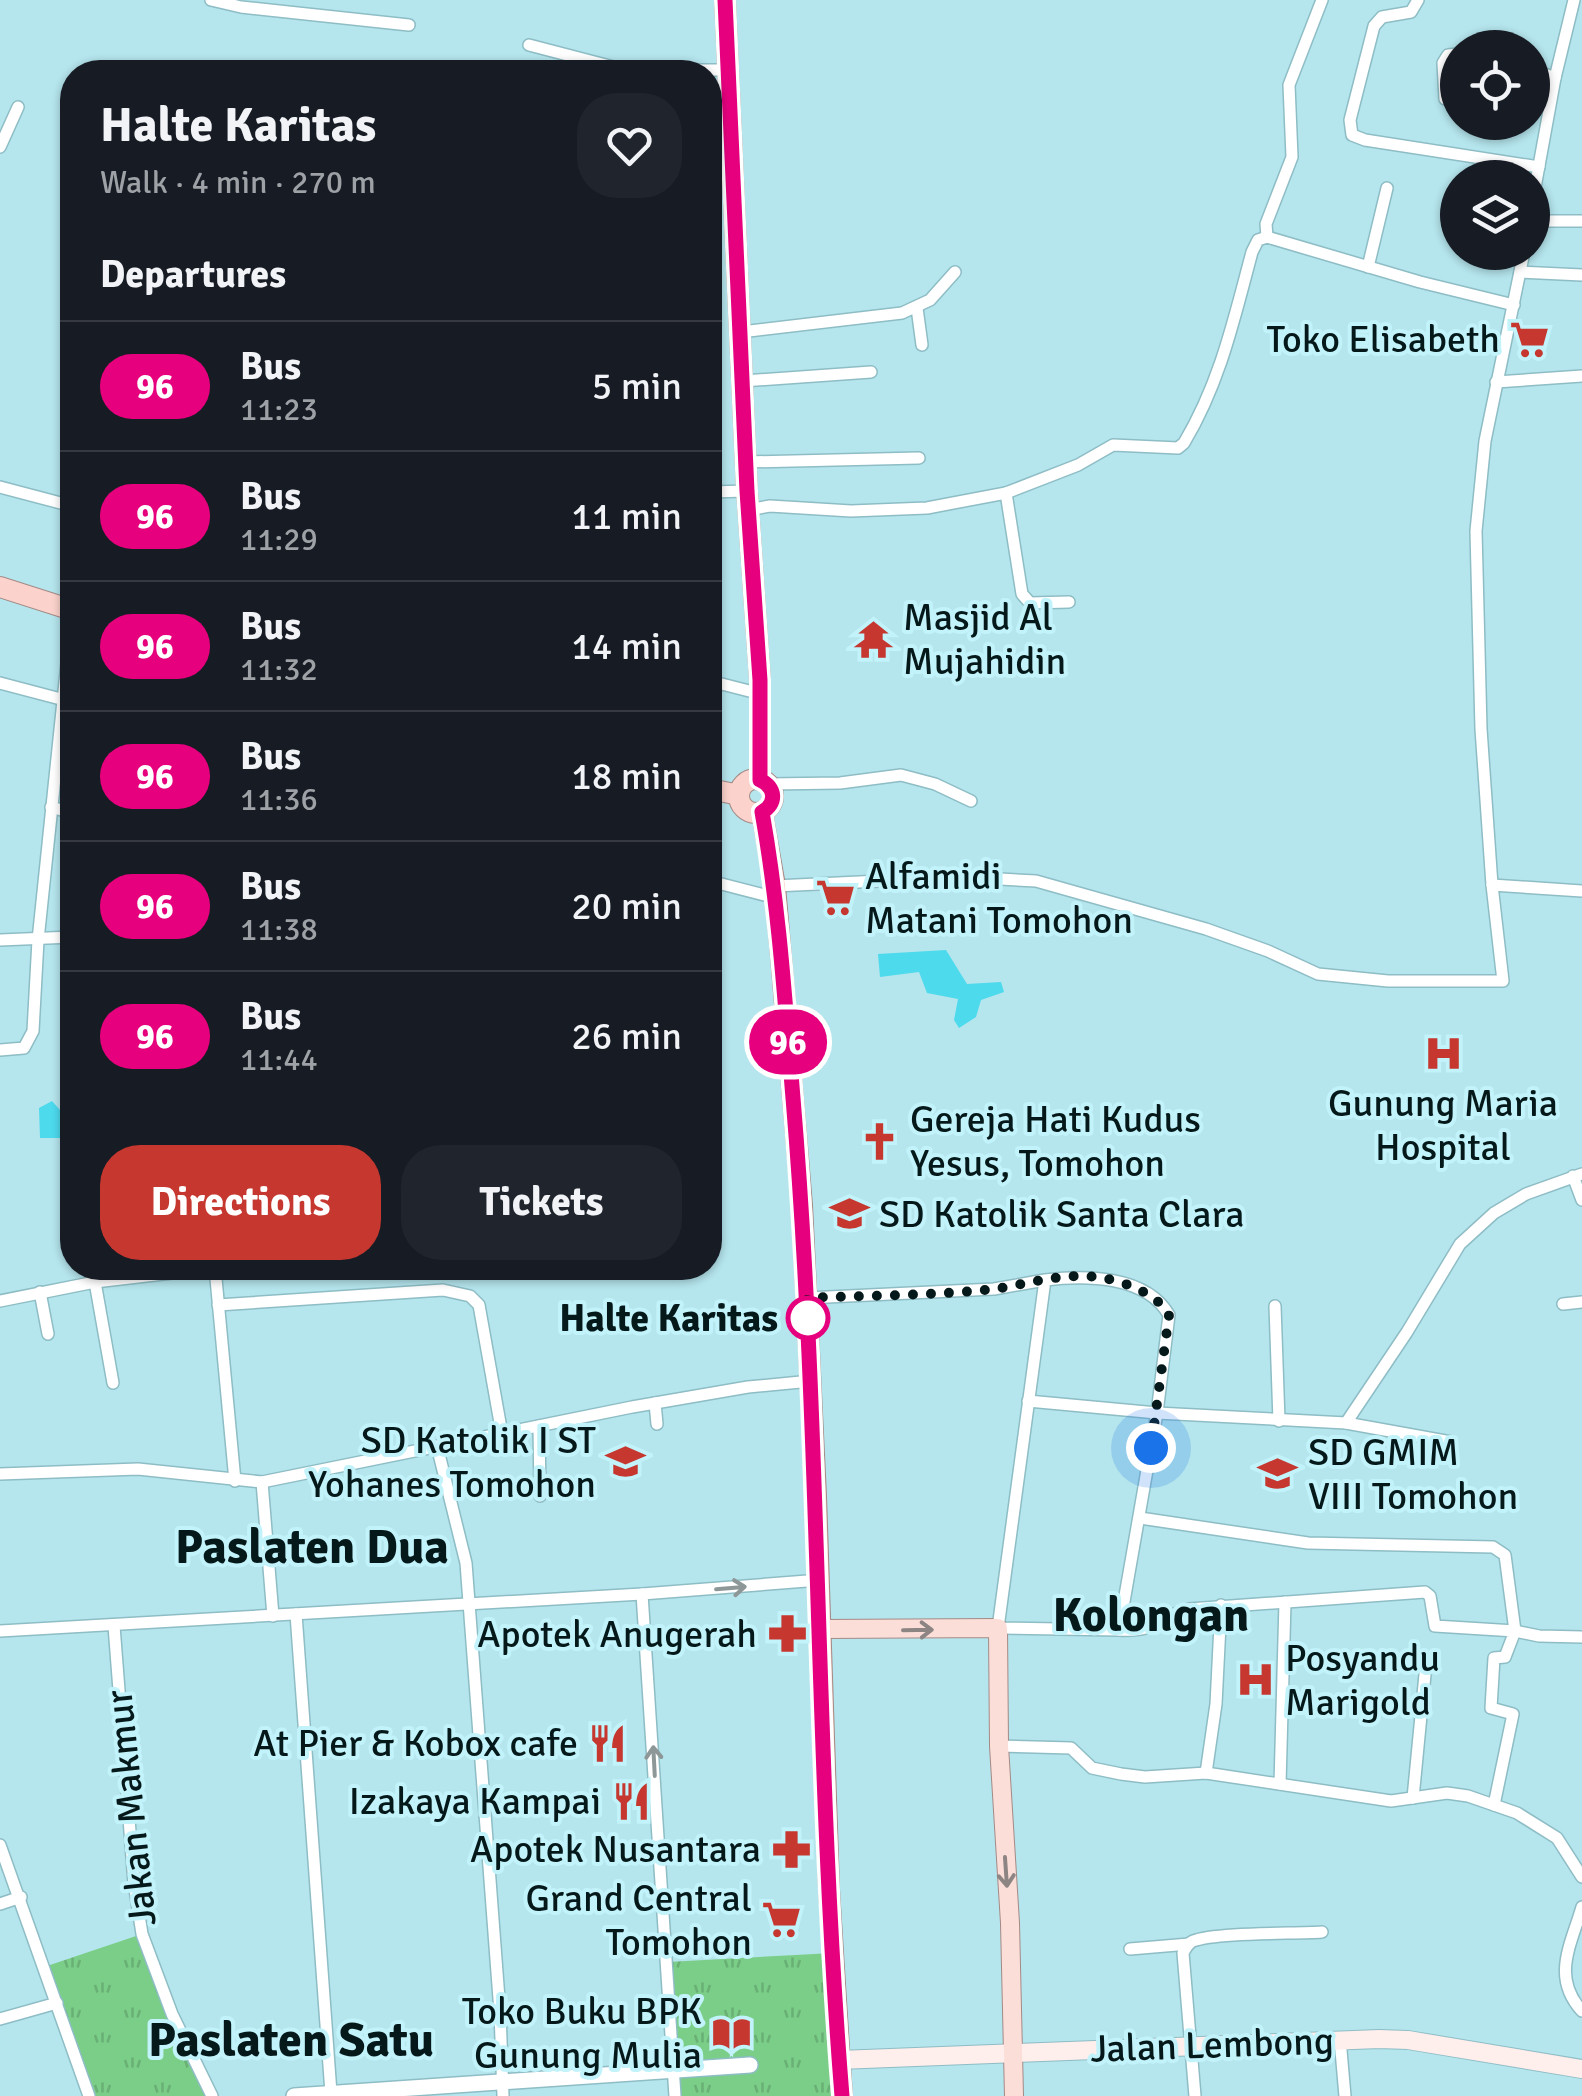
<!DOCTYPE html>
<meta charset="utf-8">
<style>
:root{--surface:#171b24;--page:#20242c;--text:#f1f3f6;--muted:#9ea1a6;--line:#363941;--accent:#c5372f}
body{margin:0;font-family:Signika,sans-serif;background:var(--page);color:var(--text);height:100vh;display:flex;flex-direction:column;font-size:38px;white-space:nowrap}
*{box-sizing:border-box;margin:0}
p{font-size:32px;color:var(--muted)}
.icon{flex:none;width:55px;height:55px;fill:none;stroke:currentColor;stroke-width:2;stroke-linecap:round;stroke-linejoin:round}
.map{position:relative;flex:1;overflow:hidden}
.drawer{position:absolute;left:60px;top:60px;width:662px;height:1220px;display:flex;flex-direction:column;background:var(--surface);border-radius:40px;box-shadow:0 2px 8px #0004}
.drawer>*{flex:none}
.badge{padding:0 20px;border-radius:32px;font-size:35px;line-height:65px}
.controls{position:absolute;left:1440px;top:30px;display:grid;gap:20px}
.controls a{display:grid;place-items:center;width:110px;height:110px;border-radius:50%;background:var(--surface);box-shadow:0 2px 8px #0004;font-size:50px}
.you{position:absolute;width:50px;height:50px;margin:-25px;border:8px solid #fff;border-radius:50%;background:#1a73e8;box-shadow:0 0 0 15px #1a73e833}
.map>.badge{position:absolute;translate:-50% -50%;box-shadow:0 0 0 5px #fff}
h2{padding:0 40px;font-size:38px;line-height:90px}
.round{display:grid;place-items:center;flex:none;width:105px;height:105px;border-radius:40px;background:var(--page)}
.overview{display:flex;align-items:center;justify-content:space-between;height:170px;padding:0 40px}
h1{font-size:48px;font-weight:800;line-height:75px}
.primary-button{display:flex;gap:20px;margin-top:auto;padding:20px 40px}
.primary-button a{flex:1;height:115px;border-radius:40px;background:var(--accent);color:#fff;font-size:40px;font-weight:800;line-height:115px;text-align:center}
.primary-button a+a{background:var(--page);color:var(--text)}
ul{padding:0;list-style:none}
li{display:flex;align-items:center;gap:30px;height:130px;padding:0 40px;border-top:2px solid var(--line)}
li div{flex:1}
li b{display:block;font-size:38px}
li em{font-style:normal}
li .badge{min-width:110px;font-weight:700;text-align:center}
.map>svg:first-child{display:block}
.park{fill:url(#park-tufts)}
.water{fill:#4ddaed}
.lines{fill:none;stroke-linecap:round;stroke-linejoin:round}
.minor-casing{stroke:#8ebdc5;stroke-width:14}
.tertiary-casing{stroke:#8ebdc5;stroke-width:18}
.secondary-casing{stroke:#8ebdc5;stroke-width:20}
.primary-casing{stroke:#a48a86;stroke-width:20}
.trunk-casing{stroke:#a48a86;stroke-width:22}
.minor{stroke:#fff;stroke-width:11}
.tertiary{stroke:#fff;stroke-width:15}
.secondary{stroke:#feeeec;stroke-width:18}
.primary{stroke:#fcded9;stroke-width:18}
.trunk{stroke:#fbd3cc;stroke-width:20}
.oneway{stroke:#8e9798}
.oneway2{stroke:#8d8583}
.line-casing{stroke:#fff;stroke-width:22}
.line{stroke:#e6007e;stroke-width:15}
.walk{stroke:#05181a;stroke-width:10;stroke-dasharray:0 18}
.stop-dot{fill:#fff;stroke:#e6007e;stroke-width:5}
.labels{text-anchor:middle;dominant-baseline:central;stroke-width:8;stroke-linejoin:round;paint-order:stroke}
.poi-label{font-size:38px;fill:#05181a;stroke:#c2f3fa;text-anchor:end}
.stop-label{font-size:38px;font-weight:bold;fill:#05181a;stroke:#c2f3fa;text-anchor:end}
.street-label{font-size:38px;fill:#05181a;stroke:#c2f3fa}
.district-label{font-size:48px;font-weight:bold;fill:#05181a;stroke:#c2f3fa}
</style>
<div class="map">
<svg width="1582" height="2096" viewBox="0 0 1582 2096">
<defs>
<pattern id="park-tufts" width="24" height="20" patternUnits="userSpaceOnUse" patternTransform="scale(2.5)"><rect width="24" height="20" fill="#7bce88"/><path d="M3 7l-1-3M5 7V3M7 7l1-3M15 17l-1-3M17 17v-4M19 17l1-3" fill="none" stroke="#69b075"/></pattern>
</defs>
<rect width="100%" height="100%" fill="#b5e5ed"/>
<!-- park -->
<g class="park">
<path d="M142,1934L212,2096H89L44,1967Z"/>
<path d="M833,1953L843,2096H675L668,1962Z"/>
</g>
<!-- water -->
<g class="water">
<path d="M946,950L967,984L1001,982L1004,992L981,1000L976,1017L959,1028L954,1020L958,999L927,993L919,972L880,977L878,954Z"/>
<path d="M52,1101L68,1119L72,1115V1138H40L39,1108Z"/>
</g>
<g class="lines">
<defs>
<g id="minor">
<path d="M211,0L241,7L409,25"/>
<path d="M1418,0L1411,12L1382,17L1374,26L1350,120L1352,135L1365,140L1539,167"/>
<path d="M529,45L625,70H728"/>
<path d="M1532,69L1555,78"/>
<path d="M1445,99L1443,63L1448,55L1458,54"/>
<path d="M0,147L18,107"/>
<path d="M1532,204L1555,78L1574,0"/>
<path d="M1532,221H1582"/>
<path d="M1267,237L1266,224L1292,157L1289,85L1322,0"/>
<path d="M1368,267L1387,188"/>
<path d="M1520,272L1582,275"/>
<path d="M917,308L922,345"/>
<path d="M741,332L902,313L930,300L955,272"/>
<path d="M743,381L871,372"/>
<path d="M1496,382L1582,376"/>
<path d="M747,462L919,458"/>
<path d="M0,487L72,506"/>
<path d="M710,492L747,491"/>
<path d="M1006,493L1022,594L1030,603L1069,602"/>
<path d="M748,510L770,506L851,511L927,508L1006,493L1078,465L1113,445L1178,448L1184,443C1220,383 1234,319 1252,252L1258,240L1267,237L1420,282L1514,305"/>
<path d="M710,681L761,694"/>
<path d="M0,683L72,702"/>
<path d="M769,784L840,783L901,775L935,784L971,801"/>
<path d="M51,807L72,813"/>
<path d="M710,881L776,898"/>
<path d="M1492,885L1582,891"/>
<path d="M775,886L964,877L1036,881L1206,929L1268,951L1318,974L1388,981H1503L1492,885L1481,729L1476,531L1485,441L1524,252"/>
<path d="M0,940L72,937"/>
<path d="M0,1050L24,1048L33,1031L38,940L72,615"/>
<path d="M1573,1176L1582,1200"/>
<path d="M95,1282L113,1383"/>
<path d="M40,1292L48,1334"/>
<path d="M807,1298L994,1289L1045,1280L998,1628L1119,1630L1157,1413L1169,1315C1146,1275 1084,1275 1045,1280"/>
<path d="M0,1301L95,1282L215,1268L235,1481"/>
<path d="M1563,1304L1582,1302"/>
<path d="M218,1305L443,1290L470,1296L479,1305L502,1434"/>
<path d="M1275,1306L1279,1421"/>
<path d="M1028,1401L1157,1413L1346,1423L1407,1332L1460,1244L1494,1213L1526,1194L1582,1174"/>
<path d="M655,1403L657,1424"/>
<path d="M1346,1423L1451,1442"/>
<path d="M539,1426L540,1496"/>
<path d="M437,1446L466,1563L500,2012L503,2096"/>
<path d="M0,1474L138,1469L262,1482L632,1407L748,1387L811,1381"/>
<path d="M262,1482L273,1616"/>
<path d="M1140,1518L1308,1543L1493,1547L1505,1555L1515,1631L1539,1636L1582,1637"/>
<path d="M642,1594L675,2096"/>
<path d="M296,1614L331,2093"/>
<path d="M114,1626L134,1883L142,1934L172,2014L212,2096"/>
<path d="M1119,1630C1160,1632 1156,1617 1189,1609L1425,1592L1430,1596L1435,1626L1515,1631L1505,1657L1494,1658L1491,1708L1513,1714L1494,1805"/>
<path d="M0,1631L642,1594L820,1580"/>
<path d="M999,1746L1071,1748L1092,1768L1121,1774L1145,1777L1206,1773L1391,1801L1447,1793L1468,1796L1517,1813L1557,1838L1582,1877"/>
<path d="M1206,1773L1216,1704L1221,1605"/>
<path d="M1280,1784L1285,1602"/>
<path d="M1413,1798L1426,1664"/>
<path d="M0,1845L89,2096"/>
<path d="M0,1904L21,1897"/>
<path d="M1582,1907C1571,1945 1551,1977 1582,2011"/>
<path d="M1130,1949L1189,1944"/>
<path d="M0,2019L57,2003"/>
<path d="M1340,2039L1345,2096"/>
<path d="M1195,2096L1183,1953C1186,1948 1188,1943 1193,1941C1216,1932 1294,1934 1322,1932"/>
</g>
<path id="tertiary" d="M294,2096L750,2065"/>
<path id="secondary" d="M839,2060L1379,2039L1408,2040L1582,2069"/>
<path id="primary" d="M820,1629L998,1628L999,1746L1010,1923L1014,2096"/>
<g id="trunk">
<path d="M725,0L747,491L760,680V780"/>
<path d="M0,587L72,610"/>
<circle cx="756" cy="796" r="17"/>
<path d="M710,789L739,795"/>
<path d="M762,812L775,886L802,1205L816,1496L829,1889L842,2096"/>
</g>
</defs>
<!-- minor casing -->
<use href="#minor" class="minor-casing"/>
<!-- tertiary casing -->
<use href="#tertiary" class="tertiary-casing"/>
<!-- secondary casing -->
<use href="#secondary" class="secondary-casing"/>
<!-- primary casing -->
<use href="#primary" class="primary-casing"/>
<!-- trunk casing -->
<use href="#trunk" class="trunk-casing"/>
<!-- minor -->
<use href="#minor" class="minor"/>
<!-- tertiary -->
<use href="#tertiary" class="tertiary"/>
<!-- secondary -->
<use href="#secondary" class="secondary"/>
<!-- primary -->
<use href="#primary" class="primary"/>
<!-- trunk -->
<use href="#trunk" class="trunk"/>
</g>
<!-- one-way arrows -->
<defs><path id="oneway-shaft" d="M-6 0H5M1.5-3L5.5 0L1.5 3" fill="none" stroke-width="1.6" stroke-linecap="round" stroke-linejoin="round" transform="scale(2.5)"/></defs>
<g class="oneway">
<use href="#oneway-shaft" transform="translate(731 1588) rotate(-5)"/>
<use href="#oneway-shaft" transform="translate(654 1761) rotate(-93)"/>
</g>
<g class="oneway2">
<use href="#oneway-shaft" transform="translate(918 1630) rotate(-1)"/>
<use href="#oneway-shaft" transform="translate(1006 1872) rotate(86)"/>
</g>
<g class="lines">
<defs>
<path id="line" d="M725,0L747,491L760,680V780C776,787 777,804 762,812C779,907 785,1002 793,1098C821,1430 815,1764 842,2096"/>
</defs>
<!-- line casing -->
<use href="#line" class="line-casing"/>
<!-- line -->
<use href="#line" class="line"/>
<!-- walk -->
<path class="walk" d="M808,1318L807,1298C869,1295 933,1296 994,1289C1030,1284 1066,1271 1103,1278C1125,1282 1158,1294 1169,1315L1151,1448"/>
</g>
<!-- icons -->
<defs>
<symbol id="supermarket-bare" viewBox="-9 -9 18 18"><path d="M-6-5.5h2.5l.6 2H6L4.5 2H-2.5L-4.4-4H-6ZM-1.5 3.2a1.3 1.3 0 1 0 .1 0ZM3 3.2a1.3 1.3 0 1 0 .1 0Z" fill="#c5372f" stroke="#c2f3fa" stroke-width="2.5" paint-order="stroke"/></symbol>
<symbol id="temple-bare" viewBox="-9 -9 18 18"><path d="M0-6L5-2H3V0L6.5 2.5H4V6H1.5V3h-3V6H-4V2.5H-6.5L-3 0V-2H-5Z" fill="#c5372f" stroke="#c2f3fa" stroke-width="2.5" paint-order="stroke"/></symbol>
<symbol id="hospital-bare" viewBox="-9 -9 18 18"><path d="M-5-5h3v3.5h4V-5h3V5h-3V1.5h-4V5h-3Z" fill="#c5372f" stroke="#c2f3fa" stroke-width="2.5" paint-order="stroke"/></symbol>
<symbol id="church-bare" viewBox="-9 -9 18 18"><path d="M-1.2-6h2.4v3.5h3.3v2.4h-3.3V6h-2.4V-.1h-3.3v-2.4h3.3Z" fill="#c5372f" stroke="#c2f3fa" stroke-width="2.5" paint-order="stroke"/></symbol>
<symbol id="school-bare" viewBox="-9 -9 18 18"><path d="M0-5L7-2L0 1L-7-2ZM-4 1L0 2.5L4 1V4Q0 6-4 4Z" fill="#c5372f" stroke="#c2f3fa" stroke-width="2.5" paint-order="stroke"/></symbol>
<symbol id="pharmacy-bare" viewBox="-9 -9 18 18"><path d="M-2-6h4v4h4v4h-4v4h-4v-4h-4v-4h4Z" fill="#c5372f" stroke="#c2f3fa" stroke-width="2.5" paint-order="stroke"/></symbol>
<symbol id="restaurant-bare" viewBox="-9 -9 18 18"><path d="M-5-6h1v4h1v-4h1v4h1v-4h1v5L-1.5 .5V6h-2V.5L-5-1ZM5-6V6H3V1.5H1.5Q1.5-4 5-6Z" fill="#c5372f" stroke="#c2f3fa" stroke-width="2.5" paint-order="stroke"/></symbol>
<symbol id="library-bare" viewBox="-9 -9 18 18"><path d="M-6-4Q-3-5.5-.7-3.5V5Q-3 3-6 4ZM6-4Q3-5.5 .7-3.5V5Q3 3 6 4Z" fill="#c5372f" stroke="#c2f3fa" stroke-width="2.5" paint-order="stroke"/></symbol>
</defs>
<g fill-rule="evenodd">
<use href="#supermarket-bare" x="1502" y="312" width="55" height="55"/>
<use href="#temple-bare" x="846" y="612" width="55" height="55"/>
<use href="#supermarket-bare" x="808" y="870" width="55" height="55"/>
<use href="#hospital-bare" x="1416" y="1026" width="55" height="55"/>
<use href="#church-bare" x="852" y="1114" width="55" height="55"/>
<use href="#school-bare" x="822" y="1186" width="55" height="55"/>
<use href="#school-bare" x="598" y="1434" width="55" height="55"/>
<use href="#school-bare" x="1250" y="1446" width="55" height="55"/>
<use href="#pharmacy-bare" x="760" y="1606" width="55" height="55"/>
<use href="#hospital-bare" x="1228" y="1652" width="55" height="55"/>
<use href="#restaurant-bare" x="580" y="1716" width="55" height="55"/>
<use href="#restaurant-bare" x="604" y="1774" width="55" height="55"/>
<use href="#pharmacy-bare" x="764" y="1822" width="55" height="55"/>
<use href="#supermarket-bare" x="754" y="1892" width="55" height="55"/>
<use href="#library-bare" x="704" y="2006" width="55" height="55"/>
</g>
<!-- markers -->
<circle class="stop-dot" cx="808" cy="1318" r="20"/>
<g class="labels">
<!-- poi labels -->
<g class="poi-label">
<text x="1500" y="339">Toko Elisabeth</text>
<text x="903" y="617" text-anchor="start">Masjid Al<tspan x="903" dy="44">Mujahidin</tspan></text>
<text x="865" y="876" text-anchor="start">Alfamidi<tspan x="865" dy="44">Matani Tomohon</tspan></text>
<text x="1443" y="1103" text-anchor="middle">Gunung Maria<tspan x="1443" dy="44">Hospital</tspan></text>
<text x="910" y="1119" text-anchor="start">Gereja Hati Kudus<tspan x="910" dy="44">Yesus, Tomohon</tspan></text>
<text x="879" y="1214" text-anchor="start">SD Katolik Santa Clara</text>
<text x="596" y="1440">SD Katolik I ST<tspan x="596" dy="44">Yohanes Tomohon</tspan></text>
<text x="1308" y="1452" text-anchor="start">SD GMIM<tspan x="1308" dy="44">VIII Tomohon</tspan></text>
<text x="757" y="1634">Apotek Anugerah</text>
<text x="1285" y="1658" text-anchor="start">Posyandu<tspan x="1285" dy="44">Marigold</tspan></text>
<text x="578" y="1743">At Pier &amp; Kobox cafe</text>
<text x="601" y="1801">Izakaya Kampai</text>
<text x="761" y="1849">Apotek Nusantara</text>
<text x="752" y="1898">Grand Central<tspan x="752" dy="44">Tomohon</tspan></text>
<text x="702" y="2011">Toko Buku BPK<tspan x="702" dy="44">Gunung Mulia</tspan></text>
</g>
<!-- stop labels -->
<g class="stop-label">
<text x="778" y="1318">Halte Karitas</text>
</g>
<!-- street labels -->
<g class="street-label">
<text transform="translate(131 1808) rotate(-96)">Jakan Makmur</text>
<text transform="translate(1212 2045) rotate(-2)">Jalan Lembong</text>
</g>
<!-- district labels -->
<g class="district-label">
<text x="312" y="1547">Paslaten Dua</text>
<text x="1151" y="1615">Kolongan</text>
<text x="291" y="2040">Paslaten Satu</text>
</g>
</g>
</svg>
<div class="controls">
<a><svg class="icon" aria-label="locate" viewBox="0 0 24 24"><circle cx="12" cy="12" r="6"/><path d="M12 2v4M12 18v4M2 12h4M18 12h4"/></svg></a>
<a><svg class="icon" aria-label="layers" viewBox="0 0 24 24"><path d="M12 4l9 5-9 5-9-5zM3 14l9 5 9-5"/></svg></a>
</div>
<div class="you" style="left:1151px;top:1448px"></div>
<b class="badge" style="left:788px;top:1042px;background:#e6007e;color:#fff">96</b>
<section class="drawer">
<div class="overview"><div><h1>Halte Karitas</h1><p>Walk · 4 min · 270 m</p></div><a class="round"><svg class="icon" aria-label="heart" viewBox="0 0 24 24"><path d="M12 20l-8-8c-3-5 5-10 8-4 3-6 11-1 8 4z"/></svg></a></div>
<h2>Departures</h2>
<ul>
<li><span class="badge" style="background:#e6007e;color:#fff">96</span><div><b>Bus</b><p>11:23</p></div><em>5 min</em></li>
<li><span class="badge" style="background:#e6007e;color:#fff">96</span><div><b>Bus</b><p>11:29</p></div><em>11 min</em></li>
<li><span class="badge" style="background:#e6007e;color:#fff">96</span><div><b>Bus</b><p>11:32</p></div><em>14 min</em></li>
<li><span class="badge" style="background:#e6007e;color:#fff">96</span><div><b>Bus</b><p>11:36</p></div><em>18 min</em></li>
<li><span class="badge" style="background:#e6007e;color:#fff">96</span><div><b>Bus</b><p>11:38</p></div><em>20 min</em></li>
<li><span class="badge" style="background:#e6007e;color:#fff">96</span><div><b>Bus</b><p>11:44</p></div><em>26 min</em></li>
</ul>
<div class="primary-button"><a>Directions</a><a>Tickets</a></div>
</section>
</div>
